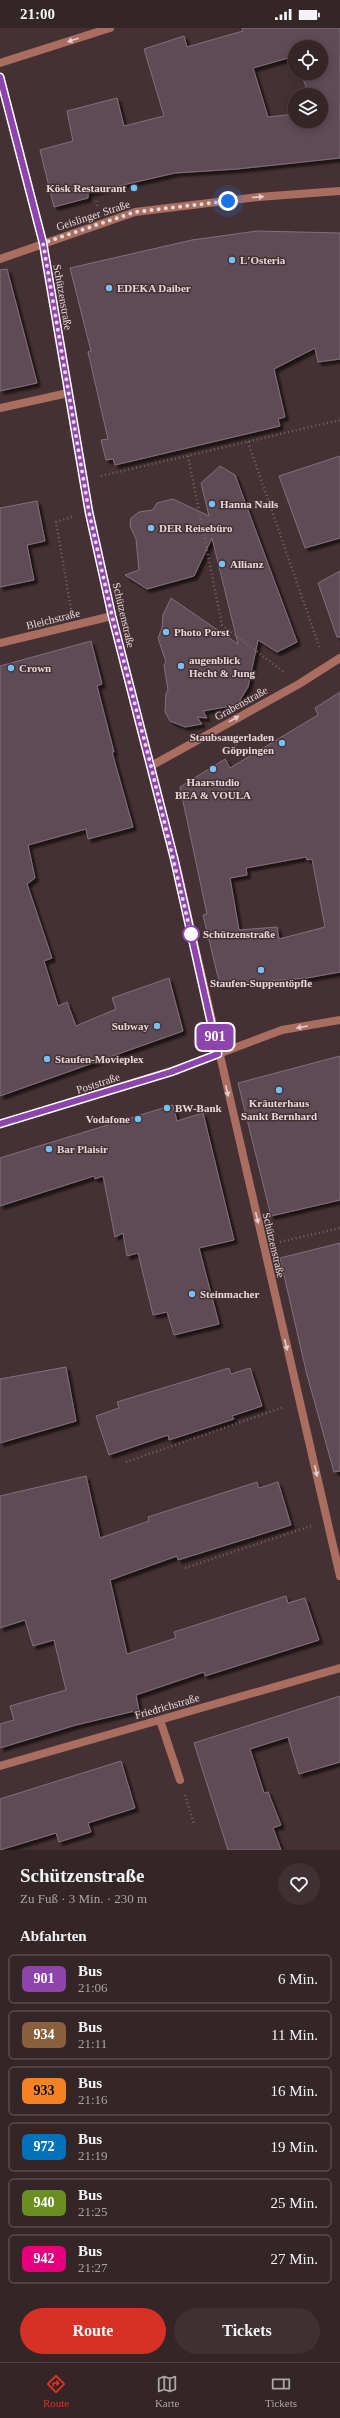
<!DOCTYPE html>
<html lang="de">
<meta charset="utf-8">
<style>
:root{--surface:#342527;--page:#3f3133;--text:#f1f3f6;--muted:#a9a5a7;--line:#4e4244;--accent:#d93025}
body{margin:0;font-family:Georgia,serif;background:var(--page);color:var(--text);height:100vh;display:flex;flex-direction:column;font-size:15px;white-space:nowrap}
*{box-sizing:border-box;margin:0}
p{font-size:13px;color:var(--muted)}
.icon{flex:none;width:22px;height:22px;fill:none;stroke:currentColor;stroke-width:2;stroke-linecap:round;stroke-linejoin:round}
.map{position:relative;height:1822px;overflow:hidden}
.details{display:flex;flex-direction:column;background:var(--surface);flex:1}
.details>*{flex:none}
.badge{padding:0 8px;border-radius:6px;font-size:14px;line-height:26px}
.fabs{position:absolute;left:288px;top:12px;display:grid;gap:8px}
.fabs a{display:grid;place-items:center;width:40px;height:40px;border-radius:50%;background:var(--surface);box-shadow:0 2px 10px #0003,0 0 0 1px var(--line);font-size:20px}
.you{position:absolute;width:20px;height:20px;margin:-10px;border:3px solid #fff;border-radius:50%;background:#1a73e8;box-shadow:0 0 0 6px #1a73e833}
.map>.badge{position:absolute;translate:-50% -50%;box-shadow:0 0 0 2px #fff}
h2{padding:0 20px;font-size:15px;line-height:36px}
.round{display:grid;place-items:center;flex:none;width:42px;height:42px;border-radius:21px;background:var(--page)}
.head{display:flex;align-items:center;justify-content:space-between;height:68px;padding:0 20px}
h1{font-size:19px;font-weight:700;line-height:30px}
.button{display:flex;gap:8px;margin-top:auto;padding:8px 20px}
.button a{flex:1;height:46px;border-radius:24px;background:var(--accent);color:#fff;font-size:16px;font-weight:700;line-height:46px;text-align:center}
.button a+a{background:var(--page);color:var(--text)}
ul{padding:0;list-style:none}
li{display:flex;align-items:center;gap:12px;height:50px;margin:0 8px 6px;padding:0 12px;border:2px solid var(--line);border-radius:6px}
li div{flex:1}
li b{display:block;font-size:15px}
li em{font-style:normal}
li .badge{min-width:44px;font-weight:700;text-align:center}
.status{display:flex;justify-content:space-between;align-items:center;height:28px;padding:0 20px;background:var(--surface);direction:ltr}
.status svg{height:11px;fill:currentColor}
.tab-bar{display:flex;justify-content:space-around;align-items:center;height:56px;border-top:1px solid var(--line);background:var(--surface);font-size:11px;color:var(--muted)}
.tab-bar a{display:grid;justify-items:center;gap:2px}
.tab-bar .selected{color:var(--accent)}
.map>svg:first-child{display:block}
.building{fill:#5e4b57;stroke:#836f7b;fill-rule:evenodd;filter:url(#shadow)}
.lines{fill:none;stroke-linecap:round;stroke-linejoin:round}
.path{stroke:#766467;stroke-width:2.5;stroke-dasharray:1 3;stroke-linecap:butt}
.service{stroke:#aa6e61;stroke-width:8}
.pedestrian{stroke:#aa6e61;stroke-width:8}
.minor{stroke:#aa6e61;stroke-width:8}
.oneway{fill:#e0cdce}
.line-casing{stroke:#fff;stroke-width:9}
.line{stroke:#8e44ad;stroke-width:6}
.walk{stroke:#e6d8da;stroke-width:4;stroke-dasharray:0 7.2}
.poi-dot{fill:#73c1f5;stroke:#453134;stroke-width:1.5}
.stop-dot{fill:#fff;stroke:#8e44ad;stroke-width:2}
.labels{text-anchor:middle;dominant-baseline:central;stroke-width:3;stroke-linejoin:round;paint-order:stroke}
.poi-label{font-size:11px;font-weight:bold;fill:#e6d8da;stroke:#453134;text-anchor:start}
.street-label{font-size:11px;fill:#e6d8da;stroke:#453134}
.stop-label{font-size:11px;font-weight:bold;fill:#e6d8da;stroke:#453134;text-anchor:start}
</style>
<div class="status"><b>21:00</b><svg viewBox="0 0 49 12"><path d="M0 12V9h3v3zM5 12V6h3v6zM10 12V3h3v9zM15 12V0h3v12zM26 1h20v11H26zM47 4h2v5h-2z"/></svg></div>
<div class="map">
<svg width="340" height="1822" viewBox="0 0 340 1822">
<defs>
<filter id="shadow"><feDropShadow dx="3.5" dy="3.5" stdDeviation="1" flood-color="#0009"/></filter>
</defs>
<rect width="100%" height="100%" fill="#453134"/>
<!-- building -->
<g class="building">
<path d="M242,0H340V130L237,141L175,145L88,165V170L54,179L40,122L73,113L67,83L117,70L124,98L164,88L144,21L184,8L187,19L243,3ZM295,19H321V45H301L309,67H321V93H295V86L268,89L253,40L295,28Z"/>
<path d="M257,203L340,205V331L318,334L315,320L274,341L285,389L278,391L280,398L115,437L113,431L106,432L101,412L108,411L88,324L91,323L70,240L192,212Z"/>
<path d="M7,241L37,355L0,363V242Z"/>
<path d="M340,428V510L305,520L279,448Z"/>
<path d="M220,438L235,447L297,614L277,624L258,612L248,659L237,677L203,683L207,690L197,689L202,696L185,699L170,693L165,684L166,665L168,662L164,637L166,634L158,610L162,600L163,587L171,570L238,616L212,510L194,548L147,561L125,547L139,542L136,511L130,498L131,490L139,484L153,482L157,475L173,471L209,488L201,455Z"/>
<path d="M37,473L45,513L27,517L34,552L0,559V480Z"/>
<path d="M340,543V609H337L318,555Z"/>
<path d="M91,613L102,656L97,658L114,724H112L133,799L88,811L86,801L28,817L35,850L27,856L52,930L44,933L58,978L67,974L76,998L116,981L112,970L169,950L183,1003L0,1068V638Z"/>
<path d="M340,664V944L307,950L220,957L203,887L207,886L180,759L225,731L230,740L318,687L315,680ZM306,829L307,832L312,831L325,899L279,911L277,899L239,902L230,850L247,847L246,840Z"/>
<path d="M340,1028V1172L271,1188L238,1055Z"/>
<path d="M173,1077L177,1093L203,1085L234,1212L199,1220L219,1296L174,1307L167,1284L153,1287L138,1225L127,1228L123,1205L115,1209L103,1148L95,1151L94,1148L0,1178V1130Z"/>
<path d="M340,1215V1443L334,1444L307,1347L280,1230Z"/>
<path d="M66,1339L76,1393L0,1415V1351Z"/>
<path d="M229,1340L231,1346L250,1340L262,1378L232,1388L234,1391L169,1412L168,1407L109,1427L96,1388L119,1380L117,1374Z"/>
<path d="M86,1448L100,1510L149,1493L148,1489L257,1454L259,1460L278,1454L291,1497L178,1532L177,1528L110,1552L127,1626L176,1610L174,1604L286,1568L288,1575L305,1570L319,1612L205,1648L204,1644L136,1667L139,1682L76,1697L0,1720V1696L14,1692L10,1678L66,1662L54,1612L33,1618L25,1592L0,1600V1468Z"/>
<path d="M340,1668V1734L299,1746L288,1709L250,1721L264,1765L268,1764L281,1797L273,1800L281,1822H228L194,1715Z"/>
<path d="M121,1733L135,1780L88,1795L91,1804L59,1814L56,1805L0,1822V1771Z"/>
</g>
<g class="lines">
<!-- path -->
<g class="path">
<path d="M96,173L98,179"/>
<path d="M248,414L320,621"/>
<path d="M188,428L222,597L284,644"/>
<path d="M101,448L340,392"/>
<path d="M71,581L56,494L72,489"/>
<path d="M234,713L239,723"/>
<path d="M280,1214L340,1200"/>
<path d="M126,1434L284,1379"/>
<path d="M185,1540L311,1498"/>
<path d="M185,1767L194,1796"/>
</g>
<!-- service -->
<path class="service" d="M160,1692L180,1752"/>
<!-- pedestrian -->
<g class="pedestrian">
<path d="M0,380L68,365"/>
<path d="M0,615L112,588"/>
</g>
<!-- minor -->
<g class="minor">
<path d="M0,35L110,0"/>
<path d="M0,49L43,215L89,484L112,588L178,845L340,1548"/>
<path d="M0,231L135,184L258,169L340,163"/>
<path d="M151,738L299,656L340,630"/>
<path d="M0,1096L184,1039L282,1002L340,992"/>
<path d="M0,1738L340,1640"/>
</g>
</g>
<!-- one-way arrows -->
<defs><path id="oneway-solid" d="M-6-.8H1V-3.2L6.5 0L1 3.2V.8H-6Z"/></defs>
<g class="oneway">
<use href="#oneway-solid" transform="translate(73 12) rotate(162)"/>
<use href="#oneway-solid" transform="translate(258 169) rotate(-5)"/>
<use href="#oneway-solid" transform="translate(234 691) rotate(-29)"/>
<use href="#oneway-solid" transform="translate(302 999) rotate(170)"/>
<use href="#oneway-solid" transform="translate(227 1063) rotate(77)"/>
<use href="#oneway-solid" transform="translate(257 1190) rotate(77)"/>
<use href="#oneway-solid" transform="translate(286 1317) rotate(77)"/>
<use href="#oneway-solid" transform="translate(316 1443) rotate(77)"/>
</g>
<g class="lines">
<defs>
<path id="line" d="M0,49L43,215L89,484L112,588L174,830L218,1026L171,1044L0,1096"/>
</defs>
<!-- line casing -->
<use href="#line" class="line-casing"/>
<!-- line -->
<use href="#line" class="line"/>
<!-- walk -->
<path class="walk" d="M191,906L151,738L112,588L89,484L43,215L135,184L228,173"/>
</g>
<!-- markers -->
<g class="poi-dot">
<circle cx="134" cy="160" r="4"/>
<circle cx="232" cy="232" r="4"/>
<circle cx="109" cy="260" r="4"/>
<circle cx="212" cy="476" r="4"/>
<circle cx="151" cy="500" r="4"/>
<circle cx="222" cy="536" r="4"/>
<circle cx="166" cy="604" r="4"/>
<circle cx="181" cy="638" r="4"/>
<circle cx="11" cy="640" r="4"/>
<circle cx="282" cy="715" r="4"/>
<circle cx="213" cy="741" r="4"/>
<circle cx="261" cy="942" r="4"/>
<circle cx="157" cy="998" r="4"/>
<circle cx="47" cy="1031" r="4"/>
<circle cx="279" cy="1062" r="4"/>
<circle cx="167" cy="1080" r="4"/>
<circle cx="138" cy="1091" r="4"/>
<circle cx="49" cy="1121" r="4"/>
<circle cx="192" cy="1266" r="4"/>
</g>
<circle class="stop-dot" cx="191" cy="906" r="8"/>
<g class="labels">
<!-- poi labels -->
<g class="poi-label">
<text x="126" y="160" text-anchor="end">Kösk Restaurant</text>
<text x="240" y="232">L'Osteria</text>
<text x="117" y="260">EDEKA Daiber</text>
<text x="220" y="476">Hanna Nails</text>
<text x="159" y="500">DER Reisebüro</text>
<text x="230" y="536">Allianz</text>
<text x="174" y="604">Photo Porst</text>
<text x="189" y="632">augenblick<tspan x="189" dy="13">Hecht &amp; Jung</tspan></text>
<text x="19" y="640">Crown</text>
<text x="274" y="709" text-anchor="end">Staubsaugerladen<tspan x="274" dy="13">Göppingen</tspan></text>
<text x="213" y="754" text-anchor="middle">Haarstudio<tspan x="213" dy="13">BEA &amp; VOULA</tspan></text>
<text x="261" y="955" text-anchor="middle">Staufen-Suppentöpfle</text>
<text x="149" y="998" text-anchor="end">Subway</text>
<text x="55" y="1031">Staufen-Movieplex</text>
<text x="279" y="1075" text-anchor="middle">Kräuterhaus<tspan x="279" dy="13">Sankt Bernhard</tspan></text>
<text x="175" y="1080">BW-Bank</text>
<text x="130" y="1091" text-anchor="end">Vodafone</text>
<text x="57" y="1121">Bar Plaisir</text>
<text x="200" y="1266">Steinmacher</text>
</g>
<!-- street labels -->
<g class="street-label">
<text transform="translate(93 187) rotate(-18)">Geislinger Straße</text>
<text transform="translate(63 269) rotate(80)">Schützenstraße</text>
<text transform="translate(124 587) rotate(77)">Schützenstraße</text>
<text transform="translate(53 591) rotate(-14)">Bleichstraße</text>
<text transform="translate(241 675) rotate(-29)">Grabenstraße</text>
<text transform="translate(98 1055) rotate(-18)">Poststraße</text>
<text transform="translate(274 1217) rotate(77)">Schützenstraße</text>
<text transform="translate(167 1678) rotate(-16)">Friedrichstraße</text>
</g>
<!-- stop labels -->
<g class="stop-label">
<text x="203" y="906">Schützenstraße</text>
</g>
</g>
</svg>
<div class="fabs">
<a><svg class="icon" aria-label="locate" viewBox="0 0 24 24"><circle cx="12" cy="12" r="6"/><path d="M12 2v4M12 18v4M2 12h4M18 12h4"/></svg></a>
<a><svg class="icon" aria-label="layers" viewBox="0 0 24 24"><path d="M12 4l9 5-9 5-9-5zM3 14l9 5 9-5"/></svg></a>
</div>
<div class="you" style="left:228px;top:173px"></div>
<b class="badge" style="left:215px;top:1009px;background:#8e44ad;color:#fff">901</b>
</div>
<section class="details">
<div class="head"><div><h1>Schützenstraße</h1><p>Zu Fuß · 3 Min. · 230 m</p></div><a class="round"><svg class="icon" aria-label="heart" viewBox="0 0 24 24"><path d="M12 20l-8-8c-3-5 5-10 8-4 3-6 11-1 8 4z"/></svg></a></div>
<h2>Abfahrten</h2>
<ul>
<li><span class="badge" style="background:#8e44ad;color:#fff">901</span><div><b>Bus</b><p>21:06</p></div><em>6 Min.</em></li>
<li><span class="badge" style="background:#8b5e3c;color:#fff">934</span><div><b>Bus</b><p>21:11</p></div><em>11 Min.</em></li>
<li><span class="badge" style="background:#f58220;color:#111">933</span><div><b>Bus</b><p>21:16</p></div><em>16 Min.</em></li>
<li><span class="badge" style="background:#0072bc;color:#fff">972</span><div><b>Bus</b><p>21:19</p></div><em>19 Min.</em></li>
<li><span class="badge" style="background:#6b8e23;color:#fff">940</span><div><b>Bus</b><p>21:25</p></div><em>25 Min.</em></li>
<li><span class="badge" style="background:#e6007e;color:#fff">942</span><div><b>Bus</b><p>21:27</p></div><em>27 Min.</em></li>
</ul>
<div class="button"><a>Route</a><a>Tickets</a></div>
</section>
<nav class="tab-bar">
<a class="selected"><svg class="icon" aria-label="directions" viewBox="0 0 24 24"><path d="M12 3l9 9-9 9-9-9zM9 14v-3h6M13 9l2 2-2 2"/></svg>Route</a>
<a><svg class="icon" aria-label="map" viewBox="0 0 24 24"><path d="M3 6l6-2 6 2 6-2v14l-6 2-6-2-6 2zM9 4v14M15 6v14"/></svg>Karte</a>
<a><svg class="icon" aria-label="tickets" viewBox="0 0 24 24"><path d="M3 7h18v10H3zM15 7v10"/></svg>Tickets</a>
</nav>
